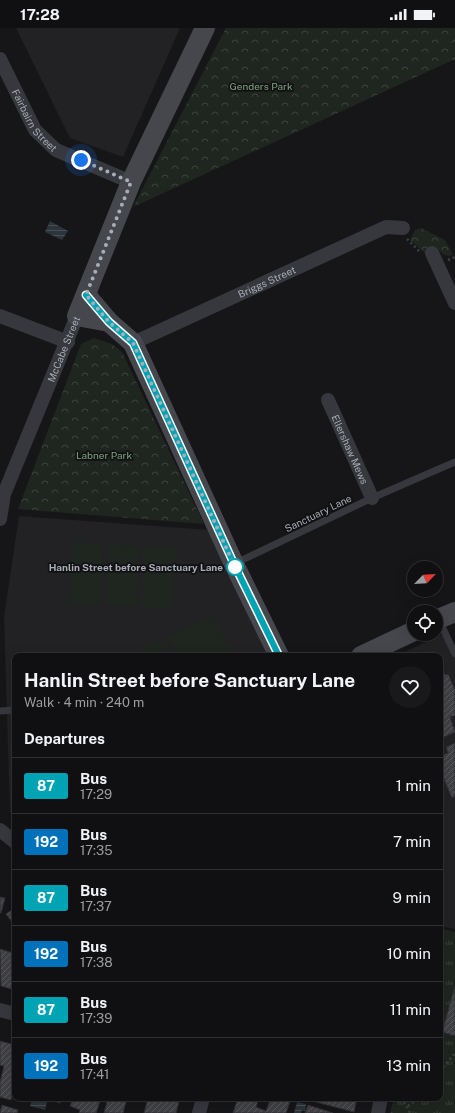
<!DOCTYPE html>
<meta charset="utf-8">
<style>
:root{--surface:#101012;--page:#19191b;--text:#f1f3f6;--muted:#9c9d9f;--line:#303032}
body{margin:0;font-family:"Public Sans",sans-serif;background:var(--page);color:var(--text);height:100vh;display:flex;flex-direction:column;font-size:15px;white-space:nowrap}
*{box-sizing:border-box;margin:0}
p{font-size:13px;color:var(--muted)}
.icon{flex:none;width:22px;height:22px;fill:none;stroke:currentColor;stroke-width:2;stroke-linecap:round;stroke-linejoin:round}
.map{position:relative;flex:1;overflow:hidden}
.drawer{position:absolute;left:12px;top:625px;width:431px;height:448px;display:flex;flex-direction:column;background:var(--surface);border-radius:8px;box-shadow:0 4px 16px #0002,0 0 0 1px var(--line)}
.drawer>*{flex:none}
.badge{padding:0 8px;border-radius:3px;font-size:14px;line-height:26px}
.needle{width:26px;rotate:65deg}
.controls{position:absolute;left:407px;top:533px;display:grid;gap:8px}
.controls a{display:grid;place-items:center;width:36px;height:36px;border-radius:50%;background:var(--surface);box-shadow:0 4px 16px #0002,0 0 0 1px var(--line);font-size:20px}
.you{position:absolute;width:20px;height:20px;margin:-10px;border:3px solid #fff;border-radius:50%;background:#1a73e8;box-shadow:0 0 0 6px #1a73e833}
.map>.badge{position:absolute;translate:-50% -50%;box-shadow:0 0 0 2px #fff}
h2{padding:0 12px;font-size:15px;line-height:36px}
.round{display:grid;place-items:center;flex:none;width:42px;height:42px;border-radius:21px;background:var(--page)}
.summary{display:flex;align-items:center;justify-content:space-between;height:68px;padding:0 12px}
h1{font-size:19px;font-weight:700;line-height:30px}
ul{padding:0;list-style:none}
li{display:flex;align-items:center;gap:12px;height:56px;padding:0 12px;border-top:1px solid var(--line)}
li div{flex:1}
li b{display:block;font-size:15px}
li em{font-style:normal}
li .badge{min-width:44px;font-weight:700;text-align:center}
.status{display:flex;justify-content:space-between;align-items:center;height:28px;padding:0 20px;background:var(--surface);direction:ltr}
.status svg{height:11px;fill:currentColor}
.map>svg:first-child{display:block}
.built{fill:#222225}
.grass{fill:url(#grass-tufts)}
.park{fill:url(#park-crowns)}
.pitch{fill:#1e261f}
.water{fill:url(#water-rules)}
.building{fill:url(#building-hatch);stroke:#303034}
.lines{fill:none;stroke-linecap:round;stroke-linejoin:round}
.path{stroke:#3d3f44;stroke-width:2.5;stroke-dasharray:2 3;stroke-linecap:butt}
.lane{stroke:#37383d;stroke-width:7}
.street{stroke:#37383d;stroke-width:14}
.secondary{stroke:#45474d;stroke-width:20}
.line-casing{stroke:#fff;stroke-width:9}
.line{stroke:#00a3b4;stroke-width:6}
.walk{stroke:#a8adb8;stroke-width:4;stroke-dasharray:0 7.2}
.stop-dot{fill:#fff;stroke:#00a3b4;stroke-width:2}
.labels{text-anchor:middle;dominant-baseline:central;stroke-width:3.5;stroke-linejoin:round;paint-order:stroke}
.park-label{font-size:10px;fill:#7fa381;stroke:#111113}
.street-label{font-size:10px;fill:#a8adb8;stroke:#111113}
.stop-label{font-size:10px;font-weight:bold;fill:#a8adb8;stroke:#111113;text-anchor:end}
</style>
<div class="status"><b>17:28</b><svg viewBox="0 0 49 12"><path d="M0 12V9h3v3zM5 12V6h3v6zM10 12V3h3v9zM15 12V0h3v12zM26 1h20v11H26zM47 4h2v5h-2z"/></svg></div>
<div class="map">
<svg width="455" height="1085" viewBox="0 0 455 1085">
<defs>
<pattern id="grass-tufts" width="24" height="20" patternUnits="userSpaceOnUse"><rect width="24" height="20" fill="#1e261f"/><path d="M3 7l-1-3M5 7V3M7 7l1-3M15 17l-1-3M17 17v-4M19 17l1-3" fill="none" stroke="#3c433d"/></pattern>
<pattern id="park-crowns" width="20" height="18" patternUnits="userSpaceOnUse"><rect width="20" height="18" fill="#1e261f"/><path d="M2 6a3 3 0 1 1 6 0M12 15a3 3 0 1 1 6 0" fill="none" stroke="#3c433d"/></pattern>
<pattern id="water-rules" width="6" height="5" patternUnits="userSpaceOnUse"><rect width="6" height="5" fill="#2c353c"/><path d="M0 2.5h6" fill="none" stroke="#485056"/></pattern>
<pattern id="building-hatch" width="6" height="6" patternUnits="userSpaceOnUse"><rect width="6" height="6" fill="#404145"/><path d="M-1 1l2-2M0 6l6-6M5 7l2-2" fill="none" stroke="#595a5e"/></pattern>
</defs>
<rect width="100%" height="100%" fill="#161618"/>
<!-- built -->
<g class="built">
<path d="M16,0H180L123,129L70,110Z"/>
<path d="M19,488L209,502L273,628H15V790L10,784L4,589Z"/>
<path d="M448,604L455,619V901L440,898V628H396Z"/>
</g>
<!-- grass -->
<path class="grass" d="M440,900L455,904V1085H390L394,1070H440Z"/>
<!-- park -->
<g class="park">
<path d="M226,0H455V31L133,179Z"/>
<path d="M421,200L445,212L453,227C445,229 442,226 437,220L426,226L410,212L415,202Z"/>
<path d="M94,310L112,316L122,324L204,496L18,481L81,316Z"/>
</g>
<!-- pitch -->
<g class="pitch">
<path d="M73,514L103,516L100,577L69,575Z"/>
<path d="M109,516L139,518L136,579L105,577Z"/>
<path d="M145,518L176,520L172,581L141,579Z"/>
<path d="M213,587L232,628H177L168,608Z"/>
<path d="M161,612L168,628H125Z"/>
</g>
<!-- water -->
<g class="water">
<path d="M50,193L68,203L62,212L45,204Z"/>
<path d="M33,1070L47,1074L45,1082L30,1078Z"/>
<path d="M297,1074L306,1076L305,1083L302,1082L301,1085H294Z"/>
</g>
<!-- building -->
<g class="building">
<path d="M440,636L445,647L448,646L455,662V687L450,689L455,704L440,711Z"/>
<path d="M455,715V768L452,770L440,742V728L448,725L446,719Z"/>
<path d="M0,869L5,870L1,885H0Z"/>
<path d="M15,880V898L6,886Z"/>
<path d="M0,921L13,925L11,932L15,933V962L1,958Z"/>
<path d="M455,958V1008L442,1004Z"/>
<path d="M0,1013L15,1017V1066L12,1065L11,1072L0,1069V1054L4,1038L0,1037Z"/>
<path d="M45,1070H61L60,1075Z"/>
<path d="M73,1070H101L96,1085H79L80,1082L70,1078Z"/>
<path d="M108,1070H127L123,1085H104Z"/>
<path d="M133,1070H180L176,1085H144L147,1074Z"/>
<path d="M238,1070H259L256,1079L266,1083L271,1070L291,1071L286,1085H233Z"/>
<path d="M313,1070H357L354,1084L312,1073Z"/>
<path d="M2,1077L18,1082L17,1085H0Z"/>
<path d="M308,1077L333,1085H305Z"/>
</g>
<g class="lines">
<!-- path -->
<g class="path">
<path d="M407,211L419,223"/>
<path d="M448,232L455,229"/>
<path d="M440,1043L455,1025"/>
<path d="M394,1072L405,1075L410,1085"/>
<path d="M408,1078L419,1070"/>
</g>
<!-- lane -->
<g class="lane">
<path d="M236,535L372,470L455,434"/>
<path d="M439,592L455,626"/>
<path d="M0,683L15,682"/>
</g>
<!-- street -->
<g class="street">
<path id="s1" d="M0,31L35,102L56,122L131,154"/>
<path d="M432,225L455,275"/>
<path d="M0,288L68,314"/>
<path id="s2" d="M133,315L386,199L403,200"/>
<path id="s3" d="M328,372L372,470"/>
<path id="s4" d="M0,491L4,466L77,288"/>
<path d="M0,802L15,814"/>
<path d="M0,982L15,986"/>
<path d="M199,1085L203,1070"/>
<path d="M378,1085L381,1070"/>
</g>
<!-- secondary -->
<g class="secondary">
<path d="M86,267L109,294L133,315L234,536L279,628"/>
<path d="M109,294L77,288L131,154L205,0"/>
<path d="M436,592L455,584"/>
<path d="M361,628L414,603"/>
</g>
</g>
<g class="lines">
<defs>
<path id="line" d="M86,267L109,294L133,315L234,536L279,628"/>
</defs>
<!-- line casing -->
<use href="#line" class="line-casing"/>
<!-- line -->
<use href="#line" class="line"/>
<!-- walk -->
<path class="walk" d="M81,132L131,154L86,267L109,294L133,315L235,539"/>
</g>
<!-- markers -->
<circle class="stop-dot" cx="235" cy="539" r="8"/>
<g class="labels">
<!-- park labels -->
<g class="park-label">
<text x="261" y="58">Genders Park</text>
<text x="104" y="427">Labner Park</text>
</g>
<!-- street labels -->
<g class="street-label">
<text stroke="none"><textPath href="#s1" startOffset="71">Fairbairn Street</textPath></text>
<text stroke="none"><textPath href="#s2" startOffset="147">Briggs Street</textPath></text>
<text stroke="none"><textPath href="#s4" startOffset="182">McCabe Street</textPath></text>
<text stroke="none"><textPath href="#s3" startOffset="54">Ellershaw Mews</textPath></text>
<text transform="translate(318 485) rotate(-26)">Sanctuary Lane</text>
</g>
<!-- stop labels -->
<g class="stop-label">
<text x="223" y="539">Hanlin Street before Sanctuary Lane</text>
</g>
</g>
</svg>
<div class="controls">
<a><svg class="needle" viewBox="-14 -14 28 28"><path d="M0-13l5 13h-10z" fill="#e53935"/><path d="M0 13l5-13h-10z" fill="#9c9d9f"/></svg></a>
<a><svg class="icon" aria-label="locate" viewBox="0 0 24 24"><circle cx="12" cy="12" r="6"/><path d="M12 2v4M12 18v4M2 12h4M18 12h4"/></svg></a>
</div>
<div class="you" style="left:81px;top:132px"></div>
<section class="drawer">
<div class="summary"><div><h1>Hanlin Street before Sanctuary Lane</h1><p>Walk · 4 min · 240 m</p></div><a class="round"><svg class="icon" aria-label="heart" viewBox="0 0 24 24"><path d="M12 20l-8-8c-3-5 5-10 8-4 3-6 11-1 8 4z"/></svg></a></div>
<h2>Departures</h2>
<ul>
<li><span class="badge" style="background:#00a3b4;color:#fff">87</span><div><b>Bus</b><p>17:29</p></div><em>1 min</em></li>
<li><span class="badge" style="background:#0072bc;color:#fff">192</span><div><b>Bus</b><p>17:35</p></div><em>7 min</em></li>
<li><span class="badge" style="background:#00a3b4;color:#fff">87</span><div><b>Bus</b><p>17:37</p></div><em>9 min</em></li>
<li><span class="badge" style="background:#0072bc;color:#fff">192</span><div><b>Bus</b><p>17:38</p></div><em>10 min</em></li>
<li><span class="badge" style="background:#00a3b4;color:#fff">87</span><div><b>Bus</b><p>17:39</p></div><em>11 min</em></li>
<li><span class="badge" style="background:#0072bc;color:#fff">192</span><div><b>Bus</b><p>17:41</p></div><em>13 min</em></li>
</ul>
</section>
</div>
